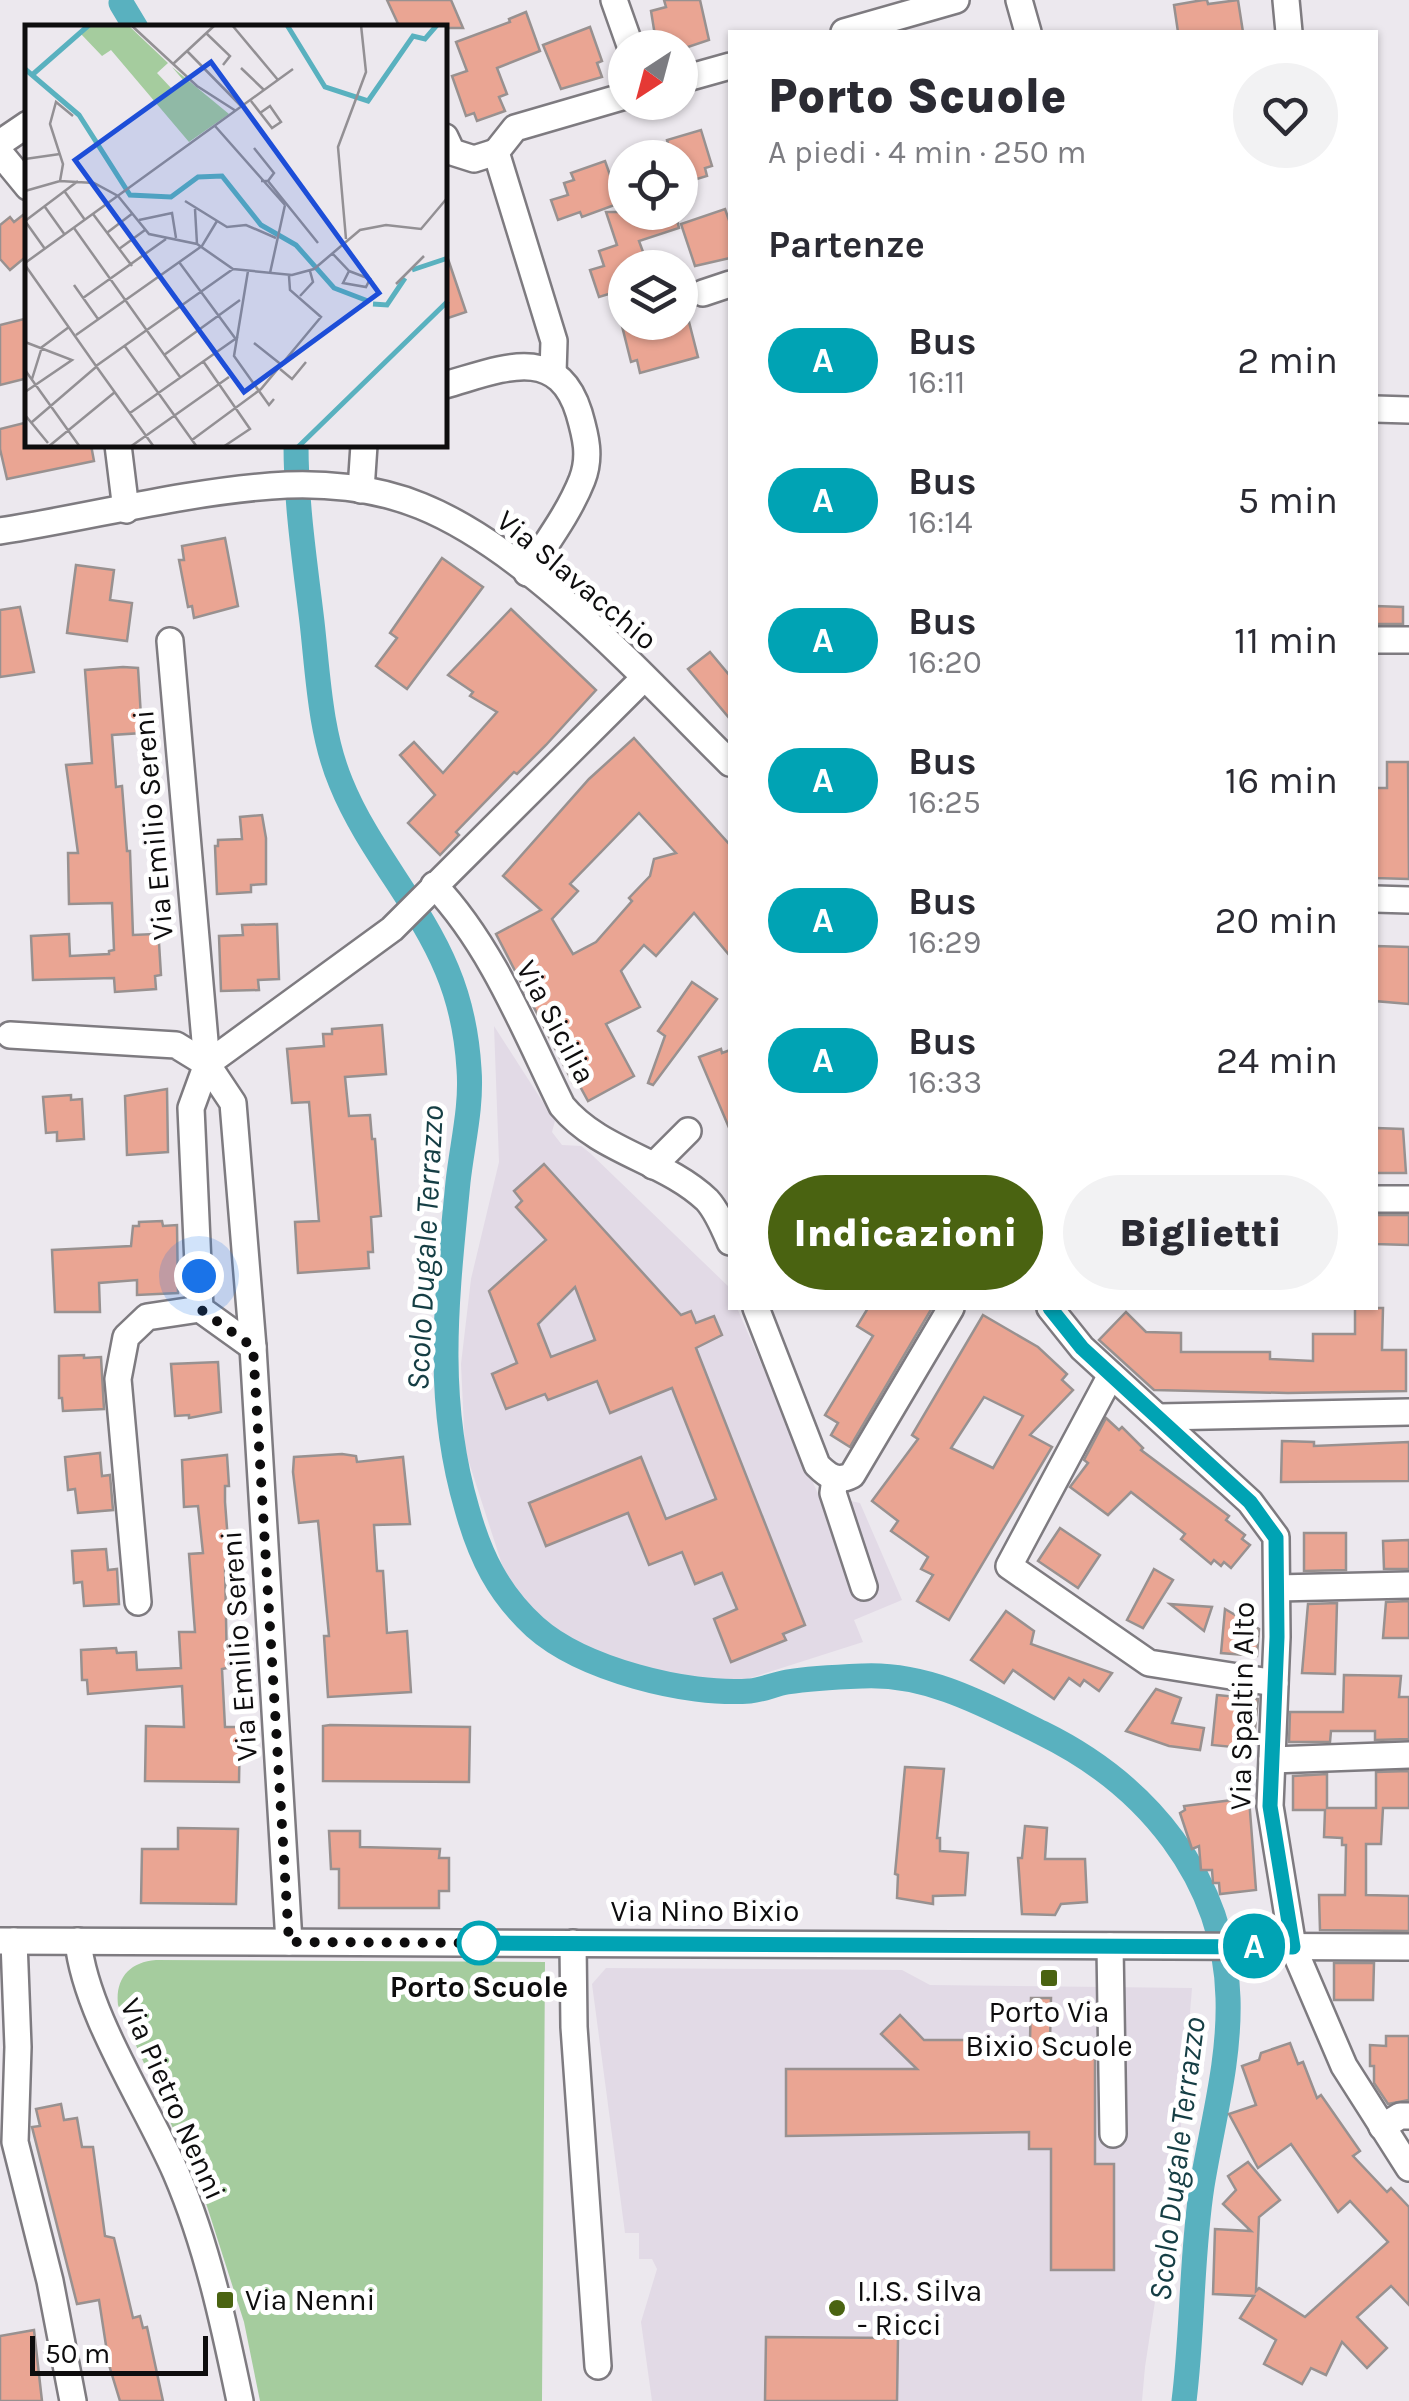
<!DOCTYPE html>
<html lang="it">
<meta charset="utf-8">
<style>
:root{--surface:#fff;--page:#f2f2f3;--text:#2b2b33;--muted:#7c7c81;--accent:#4a6311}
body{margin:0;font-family:Karla,sans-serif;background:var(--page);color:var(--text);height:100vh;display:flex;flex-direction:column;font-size:38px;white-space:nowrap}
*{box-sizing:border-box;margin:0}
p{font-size:32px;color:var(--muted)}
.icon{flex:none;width:55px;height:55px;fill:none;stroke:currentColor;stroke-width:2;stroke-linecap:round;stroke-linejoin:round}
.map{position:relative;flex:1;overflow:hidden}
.drawer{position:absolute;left:728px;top:30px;width:650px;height:1280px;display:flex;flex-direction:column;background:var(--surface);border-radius:0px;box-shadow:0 2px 8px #0004}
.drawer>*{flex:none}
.badge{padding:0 20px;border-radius:32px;font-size:35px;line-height:65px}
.needle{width:65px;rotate:216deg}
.buttons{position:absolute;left:608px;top:30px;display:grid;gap:20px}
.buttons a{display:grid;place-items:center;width:90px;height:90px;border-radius:50%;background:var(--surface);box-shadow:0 2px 8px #0004;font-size:50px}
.scale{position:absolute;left:30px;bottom:25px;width:178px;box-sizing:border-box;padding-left:10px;border:5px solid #0e0d0e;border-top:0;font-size:28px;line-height:35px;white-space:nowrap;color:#0e0d0e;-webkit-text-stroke:8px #fff;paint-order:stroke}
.you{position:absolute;width:50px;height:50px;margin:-25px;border:8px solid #fff;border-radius:50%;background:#1a73e8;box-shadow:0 0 0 15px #1a73e833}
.map>.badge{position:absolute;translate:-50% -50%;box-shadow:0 0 0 5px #fff}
h2{padding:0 40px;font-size:38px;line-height:90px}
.round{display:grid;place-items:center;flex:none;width:105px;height:105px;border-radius:52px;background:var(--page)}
.overview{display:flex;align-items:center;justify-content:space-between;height:170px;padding:0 40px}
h1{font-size:48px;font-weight:800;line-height:75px}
.button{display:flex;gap:20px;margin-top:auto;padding:20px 40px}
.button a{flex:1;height:115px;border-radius:60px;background:var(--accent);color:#fff;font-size:40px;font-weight:800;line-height:115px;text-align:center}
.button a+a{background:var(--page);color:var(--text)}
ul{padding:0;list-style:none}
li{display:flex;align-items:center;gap:30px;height:140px;padding:0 40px}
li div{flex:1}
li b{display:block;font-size:38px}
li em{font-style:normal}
li .badge{min-width:110px;font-weight:700;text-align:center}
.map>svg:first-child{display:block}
.built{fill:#e2dae6}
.green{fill:#a5cc9e}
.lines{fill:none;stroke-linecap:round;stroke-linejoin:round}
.canal{stroke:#59b1bf;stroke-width:25}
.building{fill:#eaa593;stroke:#989190;stroke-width:2.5;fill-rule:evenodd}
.minor-casing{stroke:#7e7b80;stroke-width:30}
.minor{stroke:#fff;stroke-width:25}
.line-casing{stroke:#fff;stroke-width:22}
.line{stroke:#00a3b4;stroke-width:15}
.walk{stroke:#0e0d0e;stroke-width:10;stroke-dasharray:0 18}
.stop-dot{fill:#fff;stroke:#00a3b4;stroke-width:5}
.poi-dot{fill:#4a6311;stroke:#fff;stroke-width:4}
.labels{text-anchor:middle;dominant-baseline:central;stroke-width:10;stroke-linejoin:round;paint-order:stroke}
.street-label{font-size:30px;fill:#0e0d0e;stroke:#fff}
.stop-label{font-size:30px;font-weight:bold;fill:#0e0d0e;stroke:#fff}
.poi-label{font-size:30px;fill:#0e0d0e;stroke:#fff;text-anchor:start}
.water-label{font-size:32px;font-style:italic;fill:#153e44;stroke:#fff}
.inset-river{fill:none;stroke:#59b1bf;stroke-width:5}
.inset-road{fill:none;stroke:#939094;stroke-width:2.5}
.view{fill:#1d4ed8;fill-opacity:0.15;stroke:#1d4ed8;stroke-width:5}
.inset-edge{fill:none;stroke:#0e0d0e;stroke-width:5}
</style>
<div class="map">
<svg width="1409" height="2401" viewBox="0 0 1409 2401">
<rect width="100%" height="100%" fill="#ece8ee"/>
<!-- built -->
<g class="built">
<path d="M494,1026L555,1121L552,1132L562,1145L581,1146L590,1153L729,1287L730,1308H737L818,1494L860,1503L902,1600L854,1620L863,1642L738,1682L711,1687L671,1686L637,1679L597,1663L547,1637L526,1615L506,1577L465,1450L461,1364L471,1279L499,1162Z"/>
<path d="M606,1968L902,1970L930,1985L1192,1988L1180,2138L1145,2367L1142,2401H652L641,2322L657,2269L652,2259H639V2233H625L592,1984Z"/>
</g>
<!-- green -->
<path class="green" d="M156,1960L545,1962L542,2401H260L244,2322L205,2200L118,2005C115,1979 129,1962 156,1960Z"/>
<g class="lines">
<!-- canal -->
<g class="canal">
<path d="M121,3L136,28"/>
<path d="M296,445C296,504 305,563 312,622C318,675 320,733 341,783C368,850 420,904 447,970C460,1001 467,1036 469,1069C472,1107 462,1145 458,1182C447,1296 434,1397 467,1509C480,1556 498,1593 535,1627C582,1669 687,1696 750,1691C762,1690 775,1684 787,1682C812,1678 838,1677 863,1676C928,1673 985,1705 1042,1733C1146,1784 1225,1878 1228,1998C1230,2062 1212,2124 1202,2186C1191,2257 1193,2330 1184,2401"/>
</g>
</g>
<!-- building -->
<g class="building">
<path d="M387,0H451L463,28H400Z"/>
<path d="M664,0H700L709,40L685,48H657L651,11L666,7Z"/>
<path d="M1203,0H1207L1208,4L1238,0L1243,32H1178L1174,5Z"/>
<path d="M526,12L540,51L497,68L507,94L499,97L505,111L477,121L474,113L466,116L452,76L467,71L456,42L510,22L509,19Z"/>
<path d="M590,27L602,61L597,63L602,77L561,89L543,45Z"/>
<path d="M701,130L712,166L705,168L707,176L680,184V158H672L667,140Z"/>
<path d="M605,161L620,203L582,217L580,212L558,220L551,200L568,195L564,183L574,180L571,173Z"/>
<path d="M725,209L730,223V258L695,266L681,224Z"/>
<path d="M28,211V255L10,270L0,259V225L10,217L14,222Z"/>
<path d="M606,212H675L679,228L639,241L646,260L625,267V289L599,297L590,270L604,266L599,251L617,245Z"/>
<path d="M448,259L466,312L445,319V260Z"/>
<path d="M28,318V378L0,385V325Z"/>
<path d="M621,322H689L698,357L640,373L637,360L631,362Z"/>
<path d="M28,422V445H91L94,461L7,479L0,449V429Z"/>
<path d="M225,538L238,606L194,618L192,606L188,607L179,560H184L182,546Z"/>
<path d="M442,558L483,587L407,689L376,666L397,638L390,633Z"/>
<path d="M76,565L114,570L110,600L132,603L127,641L67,633Z"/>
<path d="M1375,606L1403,607V624H1375Z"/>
<path d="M20,607L34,672L0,677V610Z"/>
<path d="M511,609L596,690L546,745L517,774L514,772L456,832L459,835L440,855L408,823L435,795L400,755L414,742L443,773L497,712L470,696L473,692L448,675Z"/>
<path d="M710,652L730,676V719L688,669Z"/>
<path d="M123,667L138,668L142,733L112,735L116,787L122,786L127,851H130L133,935L154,934L155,943H159L161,975L155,976L156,989L115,992L114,978L33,980L31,936L69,934L70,956L109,954V951L114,950L112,903L69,904L68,853H78L66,765L92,763L85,670Z"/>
<path d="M634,738L730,845V956L694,913L656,956L644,945L621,971L640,1007L606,1024L634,1076L588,1101L577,1081L573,1083L496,934L541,910L503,876L589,779ZM639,813L676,853L654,859L650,876L629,898L632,901L596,942L573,954L552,919L578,891L570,884Z"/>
<path d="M1387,762H1408L1409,879L1375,878L1376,788H1387Z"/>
<path d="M262,815L266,838V884L251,885V892L217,894L215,846H218V840L242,839L240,817Z"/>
<path d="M277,924L279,979L258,980L259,990L221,991L219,936L243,935L242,925Z"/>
<path d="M1375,946L1409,947V1004L1375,1001Z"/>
<path d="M692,982L717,999L653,1085L648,1083L665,1036L658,1031Z"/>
<path d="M382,1025L386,1074L345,1077L349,1116L370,1115L372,1139H375L381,1216L371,1217L373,1252H368L369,1268L298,1273L295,1222L319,1221L309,1102L292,1103L287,1049L324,1046L323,1034H332V1029Z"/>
<path d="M721,1049L722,1053L730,1050V1130L699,1057Z"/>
<path d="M167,1089L168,1152L127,1155L125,1096Z"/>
<path d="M71,1095V1100L82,1099L84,1139L57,1141V1132L46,1133L43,1097Z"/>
<path d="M1376,1128L1403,1129L1406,1173H1375Z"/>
<path d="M544,1164L681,1315L691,1311L696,1323L714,1316L722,1335L696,1348L805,1625L783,1634L786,1640L731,1662L714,1619L737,1609L722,1573L695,1584L682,1552L649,1565L628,1513L546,1546L529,1503L641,1457L666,1519L716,1499L672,1388L610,1413L597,1381L548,1400L545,1394L506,1409L492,1374L517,1363L489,1291L546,1240L516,1207L522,1201L514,1191ZM575,1287L595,1340L551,1357L538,1324Z"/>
<path d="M1375,1215H1409V1245L1375,1244Z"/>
<path d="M162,1221L163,1226L177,1225L178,1293L137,1295V1280L99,1283L100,1312H55L52,1250L131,1246L133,1226H139V1222Z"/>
<path d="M868,1308H932L850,1447L831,1435L838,1423L825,1415L873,1336L857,1326Z"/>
<path d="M1355,1308H1383L1382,1350H1406V1391L1288,1393L1154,1390L1099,1340L1126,1312L1146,1332L1181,1333V1352H1270V1359L1313,1361V1334H1355Z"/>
<path d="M983,1315L1038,1347L1067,1374L1062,1380L1073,1390L1030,1435L1052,1447L949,1620L917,1601L933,1575L921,1569L928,1557L891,1531L898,1521L872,1501L918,1439L912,1435ZM984,1397L1023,1416L993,1468L951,1448Z"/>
<path d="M84,1355V1358L101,1357L104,1409L63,1411L62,1398H59V1356Z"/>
<path d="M218,1362L221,1412L189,1418V1415L175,1416L171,1364Z"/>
<path d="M1106,1418L1119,1430L1122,1427L1143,1448L1141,1450L1229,1516L1226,1520L1245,1535L1242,1539L1250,1545L1231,1568L1224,1562L1221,1566L1214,1560L1211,1564L1181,1539L1185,1534L1131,1492L1108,1515L1070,1487L1088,1463L1084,1460Z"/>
<path d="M1282,1441L1314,1442V1446L1409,1442V1481L1281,1482Z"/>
<path d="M100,1453L102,1476L110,1475L113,1510L78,1513L75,1489L68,1490L65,1457Z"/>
<path d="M342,1454L356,1456L357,1462L403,1457L410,1524L374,1525L377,1571H383L387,1633L407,1631L411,1692L328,1697L324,1636H329L318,1521L299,1523L293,1472L294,1457Z"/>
<path d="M227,1455L229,1486H225V1502L230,1567H225L227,1668L222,1669L225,1727H240L239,1782L145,1781L146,1726L184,1727L182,1686L88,1694L87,1680H82L81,1650L116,1648L117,1653L136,1652L137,1670L181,1668L179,1632H195L189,1554L203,1553L198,1506L184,1507L182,1460Z"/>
<path d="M1060,1528L1100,1555L1078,1588L1038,1561Z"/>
<path d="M1304,1533H1346V1570L1304,1571Z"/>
<path d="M1409,1540V1569H1384L1383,1541Z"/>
<path d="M106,1549L108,1570L117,1569L119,1604L84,1606L82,1582L74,1583L72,1551Z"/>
<path d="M1154,1569L1173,1580L1143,1628L1127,1620Z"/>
<path d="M1409,1601V1638H1383L1386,1602Z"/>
<path d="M1337,1603L1335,1674L1302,1673L1308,1604Z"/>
<path d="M1170,1604L1212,1607L1204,1631Z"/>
<path d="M1225,1609L1259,1629L1257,1656L1221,1653Z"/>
<path d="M1006,1611L1034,1631L1031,1644L1112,1673L1099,1691L1084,1680L1080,1686L1069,1678L1054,1699L1013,1670L1004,1683L971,1660Z"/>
<path d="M1344,1675L1401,1676L1399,1697H1409V1739L1375,1740V1731H1331L1330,1742H1289L1290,1712H1343Z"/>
<path d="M1156,1689L1181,1698L1172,1723L1204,1728L1200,1750L1169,1746L1126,1731Z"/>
<path d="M1217,1695L1258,1699L1253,1749L1212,1745Z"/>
<path d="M330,1725L470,1727L469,1782L323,1781V1726Z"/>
<path d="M905,1767L944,1769L937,1838H940V1851L968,1853L965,1895L933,1896V1904L897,1898L898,1875L895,1874Z"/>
<path d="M1409,1771V1808H1383L1381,1844H1366V1895L1409,1896V1931L1320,1930L1319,1895H1345L1346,1845H1342V1838L1324,1837L1325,1810H1293V1776L1327,1774V1808H1376V1772Z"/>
<path d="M1249,1798L1256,1890L1220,1894L1219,1883H1213L1212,1870H1201L1199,1846L1192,1849L1180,1813L1185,1810L1184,1806Z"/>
<path d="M1025,1826L1047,1828L1045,1859H1085L1087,1902L1061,1904L1055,1915L1022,1914L1018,1858H1022Z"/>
<path d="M178,1828L238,1829L236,1904L141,1903L142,1849H178Z"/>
<path d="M329,1831H360V1847L440,1849L439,1858H449V1891H439V1908H339V1869H331Z"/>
<path d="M1334,1963H1374L1373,2000H1334Z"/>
<path d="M1031,1998H1051L1050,2040H1095V2164H1114V2270H1051V2149H1029V2132L786,2136V2069H917L881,2034L900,2015L924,2040H1030Z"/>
<path d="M1386,2036H1409V2100L1388,2104L1374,2083V2066H1370V2045L1386,2046Z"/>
<path d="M1290,2043L1298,2064L1303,2062L1317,2098L1321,2095L1360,2151L1353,2156L1387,2192L1391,2188L1409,2207V2305L1391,2286L1357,2317L1387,2348L1367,2368L1342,2342L1326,2375L1311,2368L1302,2384L1264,2364L1276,2340L1240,2318L1254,2296L1213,2294L1215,2229L1251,2231L1223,2204L1236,2190L1228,2176L1248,2162L1280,2200L1259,2217L1256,2291L1259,2288L1305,2317L1388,2242L1350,2201L1338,2212L1291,2144L1258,2168L1229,2114L1256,2105L1242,2066L1259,2060L1261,2053Z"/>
<path d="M61,2104L64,2120L77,2118L82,2147H93L105,2236L114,2238L133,2318L140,2316L143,2328L147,2327L163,2401H120L109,2365L99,2300L77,2304L32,2127L40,2126L36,2109Z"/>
<path d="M34,2330L42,2401H0V2336Z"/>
<path d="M766,2337L898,2338L897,2401H765Z"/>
</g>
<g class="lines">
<defs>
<g id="minor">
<path d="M614,0L631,48"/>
<path d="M1019,0L1028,32"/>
<path d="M1286,0L1289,32"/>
<path d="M844,32L956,0"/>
<path d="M680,80L730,66"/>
<path d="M445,137L452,152L474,159L496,152"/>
<path d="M0,143L28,124"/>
<path d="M0,153L28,187"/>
<path d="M703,293L730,284"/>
<path d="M553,373L554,341L496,152L515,128L625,96"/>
<path d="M445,385C499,370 557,342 579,413C586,437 591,457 582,480C569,513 546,543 527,573"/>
<path d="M1375,409L1409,410"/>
<path d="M118,445L126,510"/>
<path d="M361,490L364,445"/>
<path d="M0,531C90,517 180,493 271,486C320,482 375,487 421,506C530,550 646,680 730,763"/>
<path d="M1375,640H1409"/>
<path d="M170,641L207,1064L191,1108L200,1309L253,1347"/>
<path d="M434,885C492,946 525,1031 562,1106C600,1152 665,1160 707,1200C717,1211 724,1228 730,1242"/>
<path d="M1375,899L1409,900"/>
<path d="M10,1035L176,1045L207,1064L233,1103L253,1347L289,1942"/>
<path d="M207,1064L392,929L644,678"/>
<path d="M653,1166L688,1131"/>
<path d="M1375,1199H1409"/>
<path d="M756,1308L817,1465C828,1476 837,1483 852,1475L951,1308"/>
<path d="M1050,1308L1082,1348L1250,1502L1276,1537L1277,1637L1270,1806L1293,1947L1344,2066L1409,2168"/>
<path d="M1111,1375L1009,1566L1149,1663L1275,1683"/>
<path d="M1159,1417L1409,1412"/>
<path d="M835,1479L833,1493L864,1587"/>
<path d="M1277,1588L1409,1585"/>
<path d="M138,1602L118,1379L126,1337L147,1317L200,1309"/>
<path d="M1272,1760L1409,1755"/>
<path d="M0,1941L1409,1947"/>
<path d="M14,1941L18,2047L15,2142L50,2281L73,2401"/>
<path d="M78,1941C85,2013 146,2104 176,2173C207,2245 224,2324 240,2401"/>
<path d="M573,1943L574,2027L598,2366"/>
<path d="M1110,1946L1113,2134"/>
<path d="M1382,2127L1400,2116H1409"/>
</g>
</defs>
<!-- minor casing -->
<use href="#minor" class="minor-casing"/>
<!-- minor -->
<use href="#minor" class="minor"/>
</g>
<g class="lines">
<defs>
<path id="line" d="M479,1943L1293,1947L1270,1806L1277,1637L1276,1538L1250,1502L1082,1348L1050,1308"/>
</defs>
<!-- line casing -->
<use href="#line" class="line-casing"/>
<!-- line -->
<use href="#line" class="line"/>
<!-- walk -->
<path class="walk" d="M199,1276L200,1309L253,1347L289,1942L479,1943"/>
</g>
<!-- markers -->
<circle class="stop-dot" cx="479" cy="1943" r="20"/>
<g class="poi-dot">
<rect x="1039" y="1968" width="20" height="20" rx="5"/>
<rect x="215" y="2290" width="20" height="20" rx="5"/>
<circle cx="837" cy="2308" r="10"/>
</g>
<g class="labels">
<!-- street labels -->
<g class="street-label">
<text transform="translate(577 580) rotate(40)">Via Slavacchio</text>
<text transform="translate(153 825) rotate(-95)">Via Emilio Sereni</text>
<text transform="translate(556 1022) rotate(62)">Via Sicilia</text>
<text transform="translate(239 1646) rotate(-94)">Via Emilio Sereni</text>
<text transform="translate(1242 1706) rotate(-89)">Via Spaltin Alto</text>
<text x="705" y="1911">Via Nino Bixio</text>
<text transform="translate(173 2099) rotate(66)">Via Pietro Nenni</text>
</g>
<!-- stop labels -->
<g class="stop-label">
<text x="479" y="1987">Porto Scuole</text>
</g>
<!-- poi labels -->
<g class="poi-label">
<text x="1049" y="2012" text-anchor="middle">Porto Via<tspan x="1049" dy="34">Bixio Scuole</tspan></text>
<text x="857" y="2291">I.I.S. Silva<tspan x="857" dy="34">- Ricci</tspan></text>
<text x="245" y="2300">Via Nenni</text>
</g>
<!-- water labels -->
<g class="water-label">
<text transform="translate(425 1248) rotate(-87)">Scolo Dugale Terrazzo</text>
<text transform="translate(1177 2159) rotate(-83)">Scolo Dugale Terrazzo</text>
</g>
</g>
<!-- overview -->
<g transform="translate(25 25)">
<rect width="422" height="422" fill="#ece8ee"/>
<path d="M67,0H103L143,38L132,48L147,64L159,56L147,42L204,89L164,117L86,25L77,31L56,9Z" fill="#a5cc9e"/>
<path class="inset-river" d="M262,0L300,62L343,76L388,11L400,14L412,0M0,44L54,90L105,170L146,172L173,152L197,151L236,200L271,220L309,263L343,276M7,50L64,0M387,245L423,233M348,279L362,280L380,253M273,422L423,276"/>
<path class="inset-road" d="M106,0L172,61L211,86M207,0L253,55M181,8L205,31L198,40M162,26L217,82M148,39L190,0M216,43L239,65M226,76L247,103L256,97L245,81L235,88M190,101L260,180M229,123L249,148L243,156M0,134L35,129M35,156L38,139L25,99L31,77L48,91M236,156H243L293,218M0,166L35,156L69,158L93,171L124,209L172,219L208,244L267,250L289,244L335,205L361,200L396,204L423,172M40,167L60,195M160,176L202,202L221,200L251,213M20,182L40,210M170,184L172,219M68,189L107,241M114,195L147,188L151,213M0,196L53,156M0,196L20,224M49,203L155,352M83,207L108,188M321,214L313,122L341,47L336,0M94,224L120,205M307,228L324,246L318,258L341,262L345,254L324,246M154,237L210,313M0,238L268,44M0,240L71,341L208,244M223,246L209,331L244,380L249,374M245,248L260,180M371,259L399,231M49,260L73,294M275,271L288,257L285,246M58,273L141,214M51,310L177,221L192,196M0,317L47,335L0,367M229,318L258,341M99,320L172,422M139,330L215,275M178,336L225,404L198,422M71,341L129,422M255,344L267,354L281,337M0,345L55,422M7,354L17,322L44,302M105,388L213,312M0,390L23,418M7,397L71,342M167,415L236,364L296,292L265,265L264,251M23,422L90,367M105,422L204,352"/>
<path class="view" d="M186,37L354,268L219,367L50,135Z"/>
<rect width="422" height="422" class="inset-edge"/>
</g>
</svg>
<div class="buttons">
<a><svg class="needle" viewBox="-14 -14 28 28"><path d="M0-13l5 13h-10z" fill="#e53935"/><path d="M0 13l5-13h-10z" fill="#7c7c81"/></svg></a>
<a><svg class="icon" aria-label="locate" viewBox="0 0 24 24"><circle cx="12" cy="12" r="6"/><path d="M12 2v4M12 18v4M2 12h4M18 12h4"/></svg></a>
<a><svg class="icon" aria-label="layers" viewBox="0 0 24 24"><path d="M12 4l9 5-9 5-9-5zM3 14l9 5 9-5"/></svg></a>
</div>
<div class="scale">50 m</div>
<div class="you" style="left:199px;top:1276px"></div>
<b class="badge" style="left:1254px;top:1946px;background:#00a3b4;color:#fff">A</b>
<section class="drawer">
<div class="overview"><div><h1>Porto Scuole</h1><p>A piedi · 4 min · 250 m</p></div><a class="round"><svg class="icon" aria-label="heart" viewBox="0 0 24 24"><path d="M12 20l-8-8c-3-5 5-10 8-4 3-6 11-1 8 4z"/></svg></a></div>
<h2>Partenze</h2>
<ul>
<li><span class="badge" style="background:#00a3b4;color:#fff">A</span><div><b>Bus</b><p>16:11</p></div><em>2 min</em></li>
<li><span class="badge" style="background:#00a3b4;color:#fff">A</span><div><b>Bus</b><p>16:14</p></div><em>5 min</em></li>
<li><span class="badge" style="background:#00a3b4;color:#fff">A</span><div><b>Bus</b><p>16:20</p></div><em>11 min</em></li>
<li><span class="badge" style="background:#00a3b4;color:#fff">A</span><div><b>Bus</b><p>16:25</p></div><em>16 min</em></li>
<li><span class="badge" style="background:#00a3b4;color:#fff">A</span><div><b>Bus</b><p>16:29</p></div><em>20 min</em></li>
<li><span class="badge" style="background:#00a3b4;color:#fff">A</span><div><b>Bus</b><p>16:33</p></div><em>24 min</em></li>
</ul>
<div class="button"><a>Indicazioni</a><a>Biglietti</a></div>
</section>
</div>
